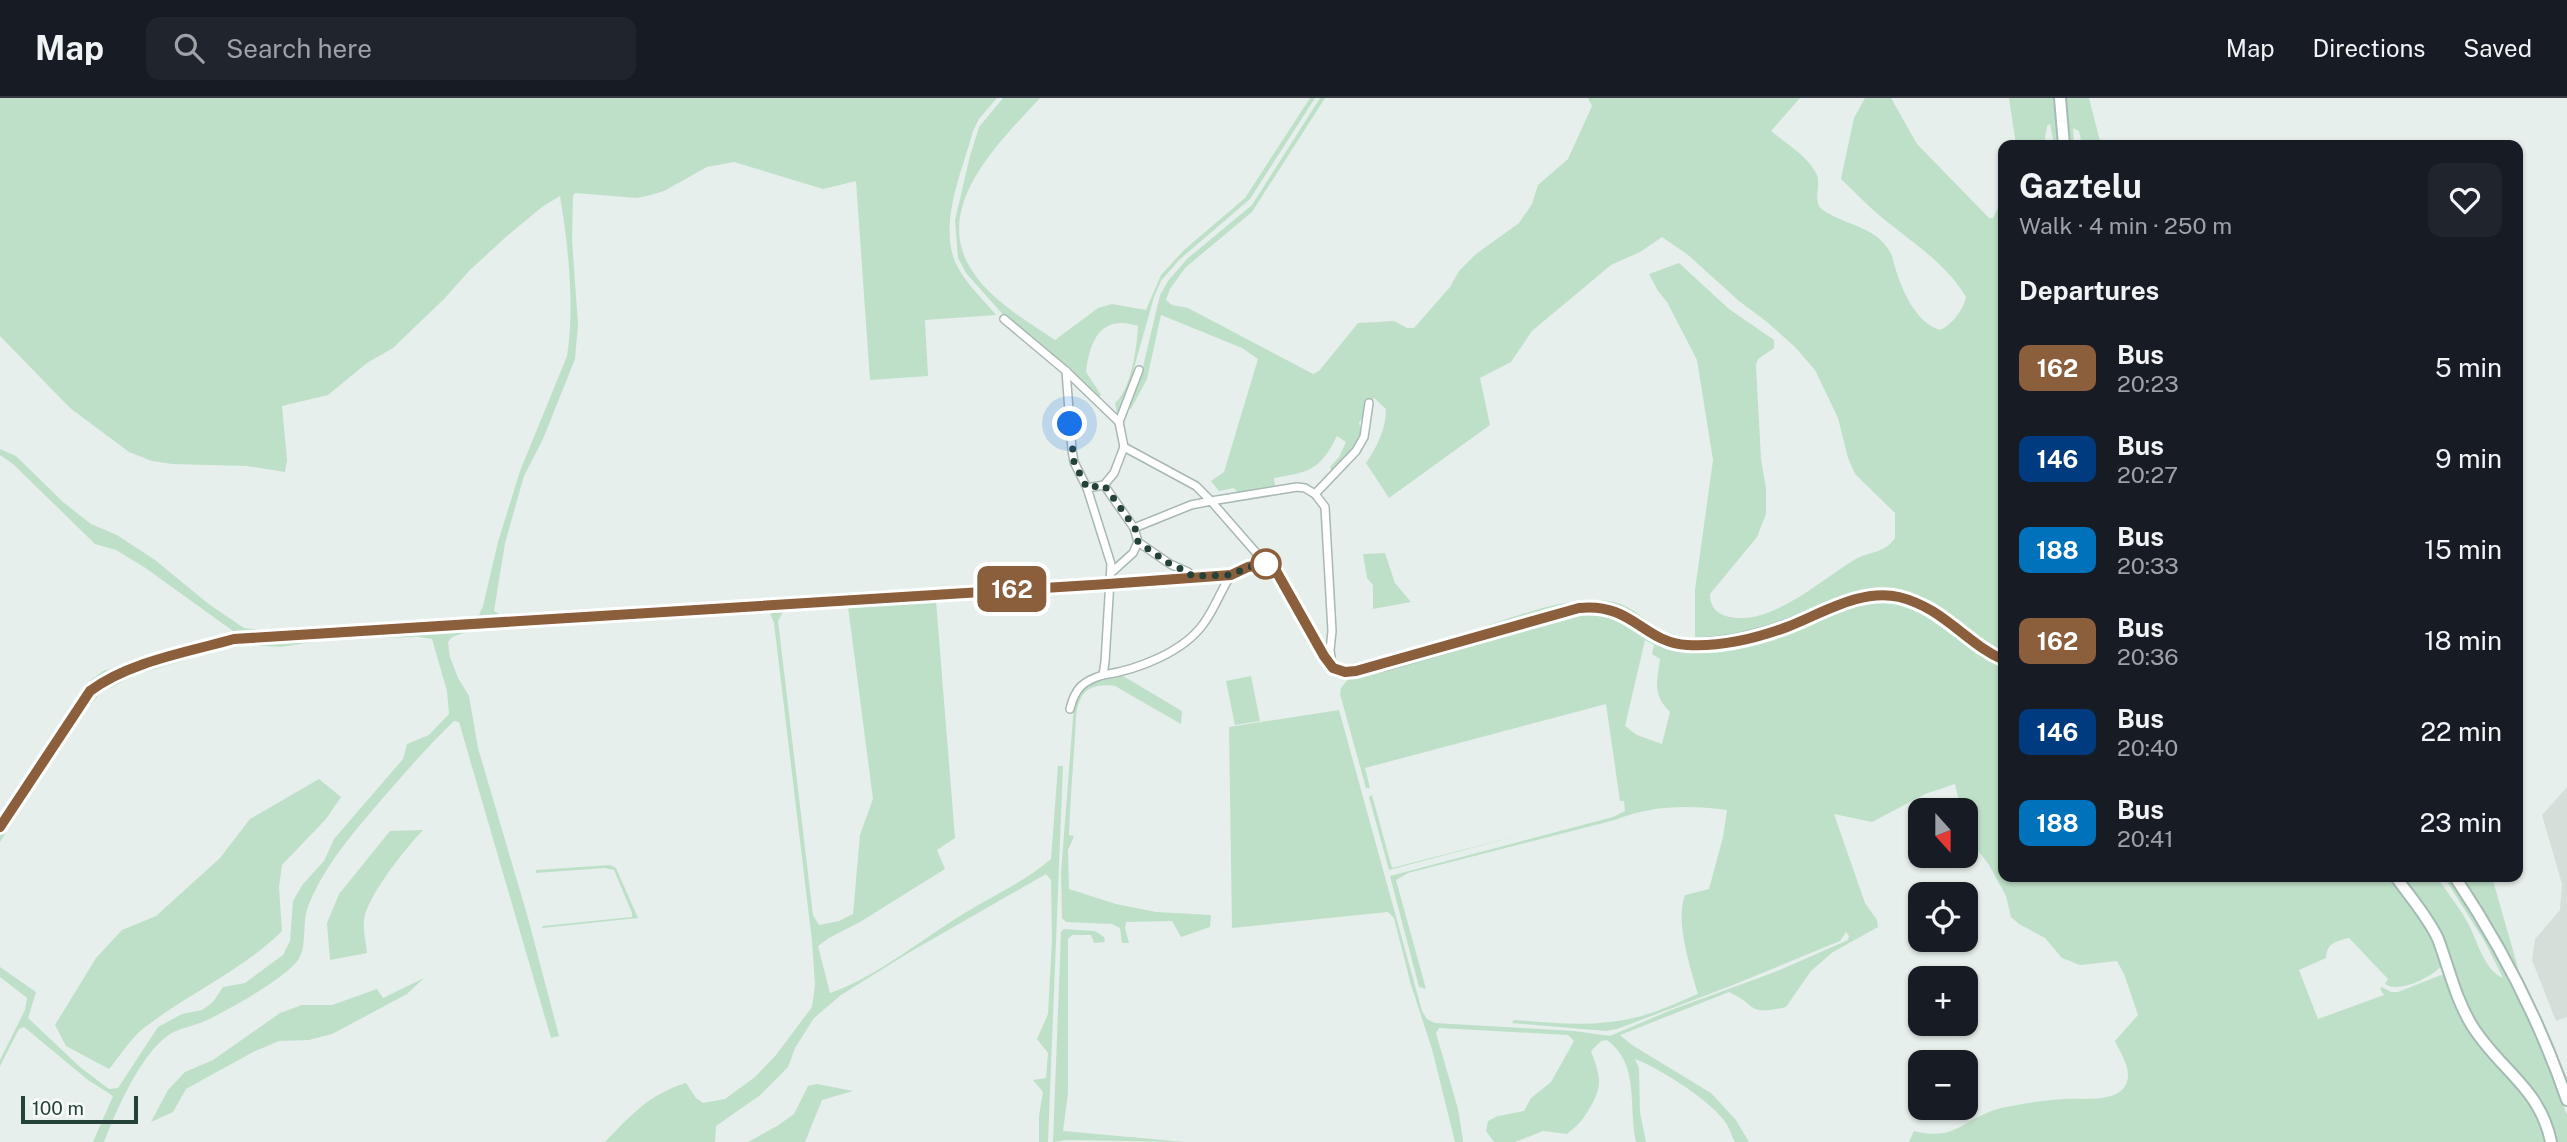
<!DOCTYPE html>
<meta charset="utf-8">
<style>
:root{--surface:#171b24;--page:#20242c;--text:#f1f3f6;--muted:#9ea1a6;--line:#363941}
body{margin:0;font-family:"Public Sans",sans-serif;background:var(--page);color:var(--text);height:100vh;display:flex;flex-direction:column;font-size:26px;white-space:nowrap}
*{box-sizing:border-box;margin:0}
p{font-size:23px;color:var(--muted)}
.icon{flex:none;width:38px;height:38px;fill:none;stroke:currentColor;stroke-width:2;stroke-linecap:round;stroke-linejoin:round}
.map{position:relative;flex:1;overflow:hidden}
.panel{position:absolute;left:1998px;top:42px;width:525px;height:742px;display:flex;flex-direction:column;background:var(--surface);border-radius:14px;box-shadow:0 2px 5px #0004}
.panel>*{flex:none}
.badge{padding:0 14px;border-radius:10px;font-size:24px;line-height:46px}
.needle{width:46px;rotate:159deg}
.tools{position:absolute;left:1908px;top:700px;display:grid;gap:14px}
.tools a{display:grid;place-items:center;width:70px;height:70px;border-radius:14px;background:var(--surface);box-shadow:0 2px 5px #0004;font-size:35px}
.scale{position:absolute;left:21px;bottom:18px;width:117px;box-sizing:border-box;padding-left:7px;border:4px solid #24423a;border-top:0;font-size:19px;line-height:24px;white-space:nowrap;color:#24423a;-webkit-text-stroke:5px #f7fbf9;paint-order:stroke}
.you{position:absolute;width:35px;height:35px;margin:-18px;border:5px solid #fff;border-radius:50%;background:#1a73e8;box-shadow:0 0 0 10px #1a73e833}
.map>.badge{position:absolute;translate:-50% -50%;box-shadow:0 0 0 4px #fff}
h2{padding:0 21px;font-size:26px;line-height:63px}
.round{display:grid;place-items:center;flex:none;width:74px;height:74px;border-radius:14px;background:var(--page)}
.summary{display:flex;align-items:center;justify-content:space-between;height:119px;padding:0 21px}
h1{font-size:33px;font-weight:700;line-height:52px}
ul{padding:0;list-style:none}
li{display:flex;align-items:center;gap:21px;height:91px;padding:0 21px}
li div{flex:1}
li b{display:block;font-size:26px}
li em{font-style:normal}
li .badge{min-width:77px;font-weight:700;text-align:center}
header{display:flex;align-items:center;gap:42px;box-sizing:border-box;height:98px;padding:0 35px;background:var(--surface);border-bottom:2px solid var(--line)}
header strong{font-size:33px}
nav{display:flex;gap:38px;margin-inline-start:auto;font-size:24px}
.search{width:490px;height:63px;background:var(--page);display:flex;align-items:center;gap:18px;box-sizing:border-box;padding:0 24px;border-radius:14px;color:var(--muted);font-size:26px}
.map>svg:first-child{display:block}
.built{fill:#d4dfda}
.green{fill:#bfe0c8;fill-rule:evenodd}
.lines{fill:none;stroke-linecap:round;stroke-linejoin:round}
.street-casing{stroke:#a8b8b2;stroke-width:10}
.secondary-casing{stroke:#a4bbb3;stroke-width:14}
.street{stroke:#fff;stroke-width:7}
.secondary{stroke:#fff;stroke-width:10}
.line-casing{stroke:#fff;stroke-width:16}
.line{stroke:#8b5e3c;stroke-width:10}
.walk{stroke:#24423a;stroke-width:7;stroke-dasharray:0 12.6}
.stop-dot{fill:#fff;stroke:#8b5e3c;stroke-width:3.5}
</style>
<header>
<strong>Map</strong>
<div class="search"><svg class="icon" aria-label="search" viewBox="0 0 24 24"><circle cx="10" cy="10" r="6"/><path d="M15 15l6 6"/></svg>Search here</div>
<nav><a>Map</a><a>Directions</a><a>Saved</a></nav>
</header>
<div class="map">
<svg width="2567" height="1044" viewBox="0 0 2567 1044">
<rect width="100%" height="100%" fill="#e6efeb"/>
<!-- built -->
<path class="built" d="M2567,689V919L2556,923L2532,862L2535,841L2560,812L2562,786L2542,717Z"/>
<!-- green -->
<g class="green">
<path d="M0,0H997L979,21L973,33C963,71 940,121 954,161C962,182 982,200 996,217L925,222L928,278L870,282L856,83L823,91L734,64L707,69L664,93L651,97L637,100L575,95L573,98L572,141L578,227L575,261L543,341L524,378L505,445L494,513L503,518L885,492V497L251,538L128,569L107,577L92,588L0,726V719L91,582L103,573L229,537L233,533L144,469L116,452L95,446L13,366L0,357V351L16,358L63,404L91,426L117,437L155,462L210,507L244,530L267,533L471,520L479,517L483,508L498,444L520,373L567,258C575,210 568,145 560,98L542,109L507,138L470,172L444,201L393,250L367,265L328,297L282,308L287,362L285,374L247,368L172,366L152,363L129,354L70,310L0,238Z"/>
<path d="M1003,0H1040C1000,44 929,110 973,174C992,203 1027,223 1055,242L1098,210L1112,206L1146,212L1161,177L1184,152L1245,100L1310,0H1315L1250,101L1179,162L1161,183L1154,199L1123,309L1117,315L1115,305C1131,292 1137,249 1138,228C1101,216 1090,242 1086,274L1101,297L1096,300L1041,247L1006,220L966,175L958,160L955,122L970,58L979,29Z"/>
<path d="M1320,0H1325L1252,114L1185,170L1170,191L1166,202L1172,207L1188,210L1313,276L1319,273L1358,225L1394,223L1407,230H1414L1450,189L1459,173L1476,156L1519,125L1532,106L1538,87L1568,61L1592,8L1588,0H1800L1771,33C1786,45 1809,59 1817,77C1821,88 1812,105 1823,112C1844,127 1876,128 1890,154C1893,158 1893,164 1895,169C1902,192 1915,224 1940,232C1952,227 1963,212 1966,199C1945,163 1904,139 1873,112C1862,102 1852,91 1841,81L1854,20L1865,0H1891L1917,46L1989,120H1993L2004,98V558L1935,510L1876,494L1846,501L1787,525L1712,543L1672,541L1604,506L1419,553L1418,549C1474,537 1555,495 1609,503C1643,508 1652,540 1695,541V492L1713,362L1697,262L1667,204L1658,193L1649,176L1679,165L1729,211L1774,242V250L1758,261L1756,267L1761,361L1766,390V416L1757,439L1710,496C1710,506 1714,513 1723,517C1766,533 1819,483 1854,462C1869,453 1884,456 1895,440V415L1855,376L1848,360L1838,320L1815,272L1795,249L1767,224L1739,203L1688,157L1662,139L1640,154L1611,167L1532,233L1511,264L1480,280L1490,327L1389,400L1366,365C1377,349 1386,331 1386,311L1374,300L1359,325C1368,349 1349,361 1333,377L1330,369L1339,359L1346,344L1337,338C1320,372 1310,374 1274,380L1275,389L1238,395L1234,390L1219,393L1211,383L1224,374L1258,261L1242,250L1161,217L1147,281L1131,311L1127,310L1142,273L1160,197L1168,183L1187,161L1252,107Z"/>
<path d="M2009,0H2053L2058,47H2054L2050,26L2047,28L2044,47H2016Z"/>
<path d="M2065,0H2089L2101,47H2082L2079,33L2073,30L2074,47H2071Z"/>
<path d="M1385,455L1395,485L1411,504L1373,511V487L1367,480L1363,456Z"/>
<path d="M1048,492L1049,495L936,503L955,740L937,752L945,771L860,824L829,840L818,848L830,895C870,882 919,844 955,821C987,800 1022,786 1051,761L1058,668H1063L1048,1044H1039V1018L1043,994L1033,982L1046,980L1048,955L1037,941L1048,916L1052,841L1051,782L1046,776L910,854L841,897L814,920L795,950L788,969L759,998L716,1028L715,1044H605C631,1017 648,997 686,985L696,1000L703,1005L725,1001L755,979L776,957L812,909L815,887L812,843L774,525L769,513L744,512L467,534L452,539L448,544L450,559L458,580L469,598L478,650L528,820L559,938L551,940L459,624L454,623C431,645 410,669 389,693C359,728 327,763 309,806C301,824 308,848 298,862C283,882 228,912 205,923C194,928 180,930 170,936C141,955 116,1013 104,1044H93L113,998L88,982L24,929L19,931L0,968V962L25,912L27,900L0,879V869L36,894L28,920L80,969L109,991L118,990L158,929L182,916L202,912L213,904L223,889L245,885L283,857L290,843L293,803L303,786L324,763L334,741L403,661L407,646L429,637L449,616L447,593L432,541L418,539L332,541L281,549L250,547L218,552L136,577L100,595L81,619L0,744V734C18,706 37,677 55,648C67,631 77,611 92,596C119,568 219,546 259,542ZM848,509L873,701L860,737L853,816L839,823L819,827L813,817L778,523L783,514Z"/>
<path d="M1870,502L1906,504L1928,514L2004,565V779H2392L2432,835L2443,866C2433,879 2399,896 2385,886L2388,881L2349,840C2336,843 2327,845 2326,860L2299,872L2318,921L2384,897L2380,891L2382,889L2391,894H2398L2441,877L2444,878L2464,922L2535,1010L2547,1044H1909L1914,1033C1957,1044 1963,1020 2001,1010C2021,1006 2045,1002 2065,1001C2082,1000 2108,1004 2122,992C2136,977 2122,958 2115,943L2138,917L2124,876L2117,863L2080,867L2062,860L2045,840L2019,826L2011,819L2006,798L1989,767L1967,738L1965,712H1961L1955,686L1925,696L1872,724L1834,716L1865,805L1877,822L1878,829L1833,854L1811,873L1786,909C1746,918 1759,908 1729,894L1620,937L1632,947L1711,995L1736,1022L1749,1044H1735C1731,1036 1728,1026 1722,1020C1706,1000 1659,970 1635,961L1639,970L1640,1014L1646,1044H1636C1628,1008 1640,966 1607,942L1601,943L1591,953C1600,978 1604,987 1589,1011C1583,1022 1577,1028 1567,1036L1543,1033L1515,1044H1494L1486,1033L1488,1023L1498,1018L1524,1013L1531,1000L1551,984L1574,943L1568,937L1439,930L1436,935L1458,1011L1463,1042V1044H1455L1432,951L1411,887L1394,820L1388,814L1232,830L1229,629L1339,612L1422,913L1427,921L1435,925L1574,933L1610,938L1671,912L1775,874L1848,842L1849,838L1846,834L1840,843L1733,887L1617,931L1606,933L1512,925L1514,922C1560,926 1604,930 1648,916C1665,911 1682,902 1698,896C1690,869 1675,824 1685,797L1709,791L1723,739L1727,712C1688,707 1652,707 1615,722L1408,775L1396,782L1426,891L1419,889L1390,778L1613,719L1625,713L1624,703H1620L1606,606L1365,670L1370,690H1366L1340,596L1341,590L1349,580L1588,512L1607,513L1668,546L1729,547L1753,543L1786,534L1843,509ZM1645,542L1654,547L1652,556L1660,561C1657,585 1652,596 1670,614L1662,646L1637,637L1625,628Z"/>
<path d="M1123,578L1182,613L1181,626L1115,588C1103,586 1087,587 1081,600C1075,610 1076,626 1075,638C1073,671 1070,704 1069,737L1074,738L1068,752L1069,791L1116,806L1156,814L1211,817L1210,829L1181,839L1172,823L1126,824L1125,830L1129,845H1122L1120,830L1112,826L1066,824L1062,820L1061,775L1074,607C1082,580 1098,582 1123,578Z"/>
<path d="M1251,578L1260,623L1235,627L1226,583Z"/>
<path d="M319,681L341,699L326,721L282,767L279,789L282,833C242,873 189,895 144,930C131,940 120,958 109,971L66,948L55,927L96,860L122,832L156,818L220,760L250,721Z"/>
<path d="M1372,697L1392,770L1528,735L1389,772L1369,699Z"/>
<path d="M423,732C406,750 367,798 364,822C363,832 366,845 367,855L330,862L327,825L339,796L390,733Z"/>
<path d="M610,767L616,770L638,820L542,830L543,828L632,819V815L614,772L605,770L536,775V772Z"/>
<path d="M2401,779H2437C2447,794 2459,809 2468,825C2477,842 2484,872 2503,880L2485,844L2444,779H2448L2494,854L2532,929L2567,1017V1044H2555L2549,1020L2535,992L2497,957L2473,921Z"/>
<path d="M2462,779H2492L2520,877Z"/>
<path d="M1064,831L1095,833L1104,839L1105,844L1094,845L1091,837H1072L1068,841V995L1063,1033L1185,1044L1067,1042L1053,1044L1061,834Z"/>
<path d="M424,880L407,896L332,936L309,942L279,943L253,954L186,991L173,1014L151,1024L168,992L185,974L213,962L280,915L302,907H332L377,891L383,900Z"/>
<path d="M817,986L853,993L822,1002L805,1044H748L777,1028L794,1016L808,988Z"/>
</g>
<g class="lines">
<defs>
<g id="street">
<path d="M1004,221L1066,273L1119,324L1124,349L1114,375L1104,387L1087,390L1111,466L1105,564L1103,577C1083,583 1075,590 1070,611"/>
<path d="M1066,273L1072,352L1074,364L1087,390"/>
<path d="M1119,324L1139,272"/>
<path d="M1124,349L1196,388L1211,403L1297,389L1305,390L1315,396"/>
<path d="M1104,387L1134,430L1138,444L1170,466L1188,474L1192,478"/>
<path d="M1134,430L1191,407L1211,403L1266,466L1275,471L1315,546L1333,570"/>
<path d="M1112,474L1133,455L1138,444"/>
<path d="M1332,566L1330,552L1332,533L1325,409L1315,396L1356,353L1364,339L1369,305"/>
<path d="M1103,577C1137,572 1184,554 1204,525C1215,510 1221,492 1231,477"/>
<path d="M0,729L90,593C128,563 188,554 235,541L1108,486L1231,477L1248,469L1266,466"/>
</g>
<g id="secondary">
<path d="M2060,0L2064,47"/>
<path d="M1333,570L1345,574L1387,566L1579,510C1627,504 1637,536 1677,545C1689,548 1702,546 1714,545C1763,540 1806,520 1852,503C1930,479 1945,538 2004,562"/>
<path d="M2396,779C2410,799 2428,819 2438,841C2449,870 2455,899 2471,926C2498,971 2540,989 2551,1044"/>
<path d="M2455,779C2501,848 2540,923 2567,1002"/>
</g>
</defs>
<!-- street casing -->
<use href="#street" class="street-casing"/>
<!-- secondary casing -->
<use href="#secondary" class="secondary-casing"/>
<!-- street -->
<use href="#street" class="street"/>
<!-- secondary -->
<use href="#secondary" class="secondary"/>
</g>
<g class="lines">
<defs>
<path id="line" d="M0,729L90,593C128,564 188,554 234,541L1108,486L1231,477L1248,469L1266,466L1275,471L1324,558L1333,570L1345,574L1356,573L1579,510C1632,504 1644,545 1687,547C1720,549 1757,540 1787,529C1821,516 1861,490 1899,499C1944,510 1965,545 2004,562"/>
</defs>
<!-- line casing -->
<use href="#line" class="line-casing"/>
<!-- line -->
<use href="#line" class="line"/>
<!-- walk -->
<path class="walk" d="M1070,326L1074,364L1087,390L1104,387L1135,430L1138,444L1170,466L1188,474L1192,478L1231,477L1248,469L1266,466"/>
</g>
<!-- markers -->
<circle class="stop-dot" cx="1266" cy="466" r="14"/>
</svg>
<div class="tools">
<a><svg class="needle" viewBox="-14 -14 28 28"><path d="M0-13l5 13h-10z" fill="#e53935"/><path d="M0 13l5-13h-10z" fill="#9ea1a6"/></svg></a>
<a><svg class="icon" aria-label="locate" viewBox="0 0 24 24"><circle cx="12" cy="12" r="6"/><path d="M12 2v4M12 18v4M2 12h4M18 12h4"/></svg></a>
<a>+</a>
<a>−</a>
</div>
<div class="scale">100 m</div>
<div class="you" style="left:1070px;top:326px"></div>
<b class="badge" style="left:1012px;top:491px;background:#8b5e3c;color:#fff">162</b>
<section class="panel">
<div class="summary"><div><h1>Gaztelu</h1><p>Walk · 4 min · 250 m</p></div><a class="round"><svg class="icon" aria-label="heart" viewBox="0 0 24 24"><path d="M12 20l-8-8c-3-5 5-10 8-4 3-6 11-1 8 4z"/></svg></a></div>
<h2>Departures</h2>
<ul>
<li><span class="badge" style="background:#8b5e3c;color:#fff">162</span><div><b>Bus</b><p>20:23</p></div><em>5 min</em></li>
<li><span class="badge" style="background:#003b80;color:#fff">146</span><div><b>Bus</b><p>20:27</p></div><em>9 min</em></li>
<li><span class="badge" style="background:#0072bc;color:#fff">188</span><div><b>Bus</b><p>20:33</p></div><em>15 min</em></li>
<li><span class="badge" style="background:#8b5e3c;color:#fff">162</span><div><b>Bus</b><p>20:36</p></div><em>18 min</em></li>
<li><span class="badge" style="background:#003b80;color:#fff">146</span><div><b>Bus</b><p>20:40</p></div><em>22 min</em></li>
<li><span class="badge" style="background:#0072bc;color:#fff">188</span><div><b>Bus</b><p>20:41</p></div><em>23 min</em></li>
</ul>
</section>
</div>
